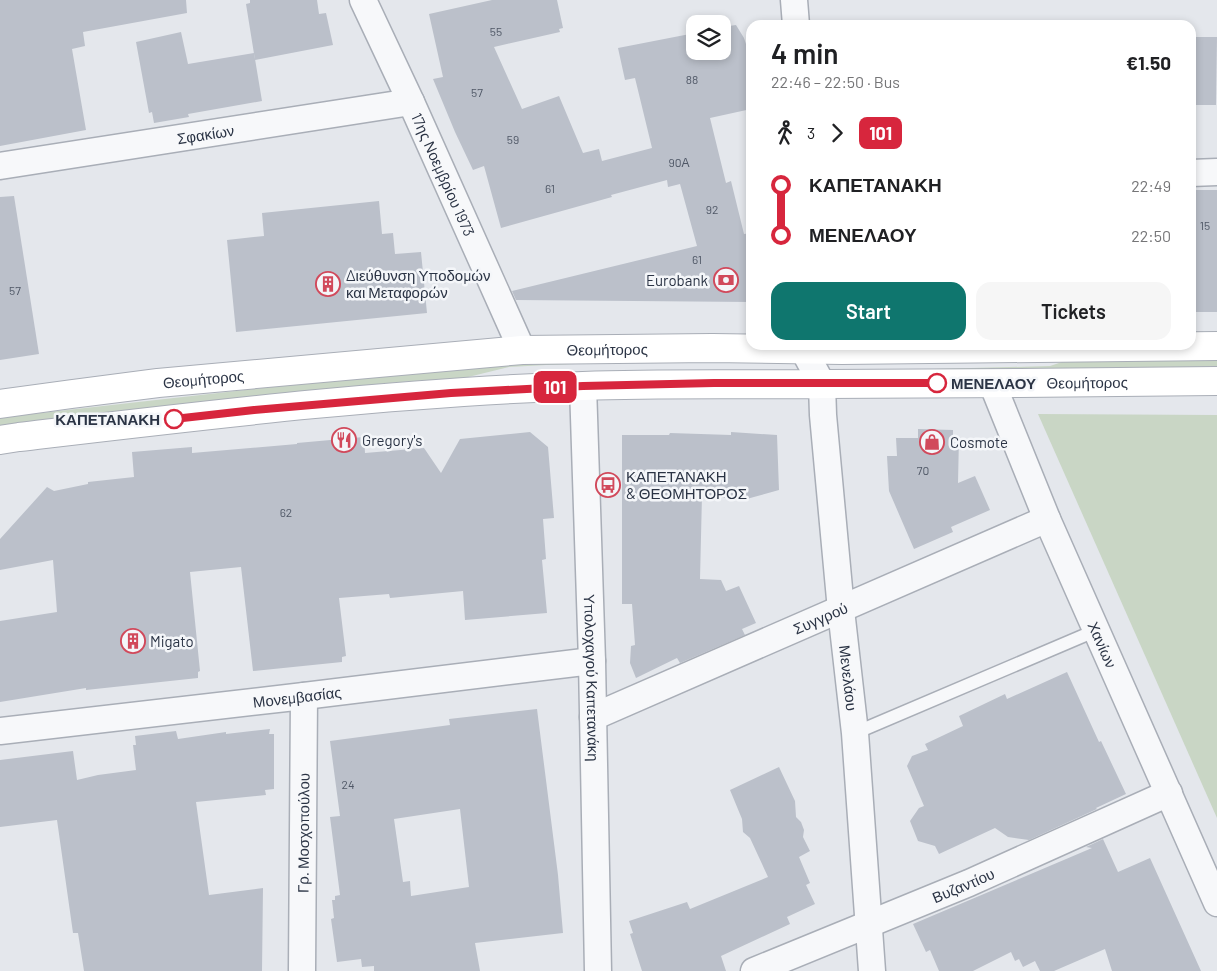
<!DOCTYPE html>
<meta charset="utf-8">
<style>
:root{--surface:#fff;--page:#f6f6f6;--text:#202124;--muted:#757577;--accent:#0f766e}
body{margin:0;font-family:Barlow,sans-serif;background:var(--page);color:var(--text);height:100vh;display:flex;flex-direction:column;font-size:19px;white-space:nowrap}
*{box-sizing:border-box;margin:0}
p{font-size:16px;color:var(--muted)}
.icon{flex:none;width:28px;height:28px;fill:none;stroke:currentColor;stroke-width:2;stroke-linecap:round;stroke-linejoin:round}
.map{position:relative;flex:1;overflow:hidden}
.details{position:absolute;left:746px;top:20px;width:450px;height:330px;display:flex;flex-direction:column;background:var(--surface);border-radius:15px;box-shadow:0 2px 8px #0003}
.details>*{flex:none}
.badge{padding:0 10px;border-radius:8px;font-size:18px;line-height:32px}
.controls{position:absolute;left:686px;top:15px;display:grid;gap:10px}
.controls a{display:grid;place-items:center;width:45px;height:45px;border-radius:10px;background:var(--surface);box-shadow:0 2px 8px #0003;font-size:25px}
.map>.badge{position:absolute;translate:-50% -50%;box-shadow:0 0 0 2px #fff}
.legs{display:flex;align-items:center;gap:8px;height:55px;padding:0 25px;font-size:16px}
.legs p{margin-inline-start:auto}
.summary{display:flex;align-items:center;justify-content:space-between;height:85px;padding:0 25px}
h1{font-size:28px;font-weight:600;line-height:38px}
.action{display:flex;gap:10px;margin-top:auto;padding:10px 25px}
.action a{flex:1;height:58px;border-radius:15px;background:var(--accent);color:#fff;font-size:20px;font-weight:600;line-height:58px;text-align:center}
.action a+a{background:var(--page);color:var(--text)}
ul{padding:0 25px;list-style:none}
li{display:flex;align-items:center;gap:18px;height:50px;font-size:19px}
li i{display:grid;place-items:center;width:8px;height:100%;margin:0 6px;background:currentColor}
li i::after{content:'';width:12px;height:12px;margin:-6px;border:4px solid;border-radius:50%;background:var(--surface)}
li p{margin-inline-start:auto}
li:first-child i{background:linear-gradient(#0000 50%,currentColor 0)}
li:last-child i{background:linear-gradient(currentColor 50%,#0000 0)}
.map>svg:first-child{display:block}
.green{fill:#c9d6c5}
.building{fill:#bbc0ca;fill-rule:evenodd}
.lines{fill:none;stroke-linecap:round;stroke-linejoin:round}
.lane-casing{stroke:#a9aeb7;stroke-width:15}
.street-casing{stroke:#a9aeb7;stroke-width:29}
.secondary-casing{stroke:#a9aeb7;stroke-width:30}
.lane{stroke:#f7f8fa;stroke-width:12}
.street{stroke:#f7f8fa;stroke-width:26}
.secondary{stroke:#fff;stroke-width:28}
.line-1-casing{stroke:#fff;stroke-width:11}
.line-1{stroke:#d7263d;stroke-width:8}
.stop-1-dot{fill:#fff;stroke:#d7263d;stroke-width:2.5}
.labels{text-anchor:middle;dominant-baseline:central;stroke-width:5;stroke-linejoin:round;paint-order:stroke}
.number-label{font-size:12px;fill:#4f5766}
.street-label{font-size:15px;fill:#2b3445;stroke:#f4f6f9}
.poi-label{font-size:15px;fill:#2b3445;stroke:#f4f6f9;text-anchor:start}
.stop-label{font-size:15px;font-weight:bold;fill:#2b3445;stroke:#f4f6f9;text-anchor:start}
</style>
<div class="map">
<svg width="1217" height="971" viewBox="0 0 1217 971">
<rect width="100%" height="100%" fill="#e4e7ec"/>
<!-- green -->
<g class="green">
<path d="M701,358V363H603L546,365L509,367L456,380L412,381L336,388L208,401L0,426V418L23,415L495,362Z"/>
<path d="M1217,358V373L934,375V369L1050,366L1062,362L1075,359Z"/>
<path d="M1038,414L1217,415V818Z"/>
</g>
<!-- building -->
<g class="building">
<path d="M0,0H186L187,13L83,32L85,46L72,49L86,130L0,146Z"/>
<path d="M250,0H317L319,14L326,13L333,45L255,60L246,4L250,3Z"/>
<path d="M492,0H557L563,28L559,29L560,32L494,47L522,109L559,96L583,153L599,149L602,161L652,148L635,78L625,80L618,48L695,33V51H722V27L736,25L744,38L748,50L750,61L749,79L751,94V109L710,118L726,183L731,181L744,234L751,233V302L516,300L512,291L697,246L680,184L668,187L667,180L611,195L612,197L501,228L484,166L473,170L455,132L433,79L443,77L429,14Z"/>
<path d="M181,32L188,64L254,53L262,101L188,114L189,117L154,123L152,112L149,113L136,42Z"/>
<path d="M1191,37H1217L1216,105H1191Z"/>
<path d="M1192,190H1217V312H1191V269H1194Z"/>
<path d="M14,196L39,354L0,360V197Z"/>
<path d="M379,201L382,234L393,233L395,254L421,252L427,313L236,332L227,240L264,236L262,213Z"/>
<path d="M918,429L953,430V439L959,437L958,483L975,476L990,510L951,527L953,532L914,549L889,491L887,456H897L896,438H918Z"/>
<path d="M530,432L548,447L554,518L543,519L546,559L542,560L547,613L465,620L463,591L390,598L389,594L339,598L346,656L342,657V662L253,671L241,567L190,572L200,671L198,672V678L86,690V688L0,702V621L57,612L53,560L0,570V539L47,487L54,491L88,484V482L134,477L132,452L192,447V453L297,444V443L364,437L365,453L424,448L441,473L460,439Z"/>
<path d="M731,432L777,435L779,490L743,500L702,495L700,579L721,580L726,591L739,586L756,623L742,629L745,635L680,663L677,658L636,678L630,663L631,646L635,645L632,604H622V435H669L670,433L731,435Z"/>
<path d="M1067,672L1099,742L1101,741L1126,794L1096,808L1097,809L1029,840L1008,837L995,828L939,854L935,846L918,841L910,821L919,808L924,806L907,766L912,756L928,750L925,744L963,726L959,716L1005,694L1007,699Z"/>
<path d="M537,709L558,875L563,933L475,943L480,971H374V966L362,967L361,959L337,962L331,919L334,918L332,900H335V896L340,895L330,817L340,816L330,741L450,725L449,719ZM460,809L469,887L411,896L410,881L403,882L394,819Z"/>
<path d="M270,729L269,734H274V789L265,790L266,795L196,802L209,895L263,888L262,971H84L78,933H73L57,820L0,827V760L73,751L77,780L98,775L136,770L133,745H136L135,736L176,731L178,739L226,732V734Z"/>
<path d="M779,767L795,801L796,817L801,822L804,830L803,837L810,851L799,857L810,883L806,885L815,904L787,917L790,924L721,956L726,971H642L630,934L633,933L629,921L687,902L690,909L768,877L750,838L743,832L742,819L730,790Z"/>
<path d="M1103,839L1118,872L1150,858L1201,971H1112L1105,949L1054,971H1040L1035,961L1023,967L1019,959L1015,961L1011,952L973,971H939L930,950L926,952L913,924L1092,848L1086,847Z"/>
</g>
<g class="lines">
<defs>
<path id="lane" d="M855,733L1097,630"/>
<g id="street">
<path id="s1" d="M363,0L411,102L522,350"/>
<path d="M794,0L796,25"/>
<path id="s2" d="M0,166L411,102"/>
<path d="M1191,173L1217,172"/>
<path id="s3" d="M803,345V349L822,384L823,415L841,610L855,733L872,971"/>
<path id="s4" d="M992,383L1047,519L1217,903"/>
<path id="s5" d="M583,386L592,661L598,971"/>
<path id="s6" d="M593,717L1047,519"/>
<path id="s7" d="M0,731L304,696L592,661"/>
<path id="s8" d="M302,971L304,696"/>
<path id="s9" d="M754,971L969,883L1169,793"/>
</g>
<g id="secondary">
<path id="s10" d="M0,404L72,394L158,383L522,350L712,348L842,350L1217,346"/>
<path id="s11" d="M0,440L19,437C206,415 394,392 583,386C664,383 744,385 825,384C956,384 1086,382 1217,381"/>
</g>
</defs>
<!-- lane casing -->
<use href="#lane" class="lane-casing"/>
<!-- street casing -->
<use href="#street" class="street-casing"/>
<!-- secondary casing -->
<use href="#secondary" class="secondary-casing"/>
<!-- lane -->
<use href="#lane" class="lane"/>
<!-- street -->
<use href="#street" class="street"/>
<!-- secondary -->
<use href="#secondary" class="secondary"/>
</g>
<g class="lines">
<defs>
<path id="line-1" d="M174,419L254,410L451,393L583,386L714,383H937"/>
</defs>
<!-- line-1 casing -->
<use href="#line-1" class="line-1-casing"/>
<!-- line-1 -->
<use href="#line-1" class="line-1"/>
</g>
<!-- icons -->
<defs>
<symbol id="bank-ring" viewBox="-11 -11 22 22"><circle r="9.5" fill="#f4f6f9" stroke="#d1495b" stroke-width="1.5"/><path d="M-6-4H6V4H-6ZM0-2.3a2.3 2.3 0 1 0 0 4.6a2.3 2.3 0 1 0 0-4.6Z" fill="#d1495b"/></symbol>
<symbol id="building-ring" viewBox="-11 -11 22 22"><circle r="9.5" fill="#f4f6f9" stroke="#d1495b" stroke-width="1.5"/><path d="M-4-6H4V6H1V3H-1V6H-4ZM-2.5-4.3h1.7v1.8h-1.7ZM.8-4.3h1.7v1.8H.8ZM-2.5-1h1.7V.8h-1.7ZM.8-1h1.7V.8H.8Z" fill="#d1495b"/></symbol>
<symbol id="restaurant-ring" viewBox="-11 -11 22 22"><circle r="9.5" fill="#f4f6f9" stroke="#d1495b" stroke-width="1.5"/><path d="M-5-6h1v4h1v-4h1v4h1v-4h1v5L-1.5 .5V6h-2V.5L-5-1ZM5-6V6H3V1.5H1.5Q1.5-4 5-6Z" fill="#d1495b"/></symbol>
<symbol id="shop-ring" viewBox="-11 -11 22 22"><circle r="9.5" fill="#f4f6f9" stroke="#d1495b" stroke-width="1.5"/><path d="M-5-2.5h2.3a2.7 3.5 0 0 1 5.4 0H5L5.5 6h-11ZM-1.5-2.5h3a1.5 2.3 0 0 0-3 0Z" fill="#d1495b"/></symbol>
<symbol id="bus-ring" viewBox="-11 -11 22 22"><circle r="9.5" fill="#f4f6f9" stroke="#d1495b" stroke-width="1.5"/><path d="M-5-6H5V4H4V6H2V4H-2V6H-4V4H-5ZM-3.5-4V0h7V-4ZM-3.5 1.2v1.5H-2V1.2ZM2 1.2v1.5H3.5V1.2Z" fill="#d1495b"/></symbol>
</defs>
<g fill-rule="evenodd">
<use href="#bank-ring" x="712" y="266" width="28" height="28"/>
<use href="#building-ring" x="314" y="270" width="28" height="28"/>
<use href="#restaurant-ring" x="330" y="426" width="28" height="28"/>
<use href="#shop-ring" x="918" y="428" width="28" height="28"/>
<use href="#bus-ring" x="594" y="471" width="28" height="28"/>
<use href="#building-ring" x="119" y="627" width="28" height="28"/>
</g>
<!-- markers -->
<g class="stop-1-dot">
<circle cx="937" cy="383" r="9"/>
<circle cx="174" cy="419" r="9"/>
</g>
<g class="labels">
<!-- number labels -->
<g class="number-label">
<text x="496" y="31">55</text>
<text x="692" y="79">88</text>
<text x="477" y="92">57</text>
<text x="513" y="139">59</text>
<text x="679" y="162">90Α</text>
<text x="550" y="188">61</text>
<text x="712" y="209">92</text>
<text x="1205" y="225">15</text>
<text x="697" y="259">61</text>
<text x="15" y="290">57</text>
<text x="923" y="470">70</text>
<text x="286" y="512">62</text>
<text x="348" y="784">24</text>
</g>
<!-- street labels -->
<g class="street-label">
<text stroke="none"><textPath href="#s2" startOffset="208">Σφακίων</textPath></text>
<text stroke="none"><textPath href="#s1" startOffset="192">17ης Νοεμβρίου 1973</textPath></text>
<text stroke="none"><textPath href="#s10" startOffset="610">Θεομήτορος</textPath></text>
<text stroke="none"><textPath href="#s10" startOffset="205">Θεομήτορος</textPath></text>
<text stroke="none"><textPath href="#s11" startOffset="1090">Θεομήτορος</textPath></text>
<text stroke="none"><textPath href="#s6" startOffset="248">Συγγρού</textPath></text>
<text stroke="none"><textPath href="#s4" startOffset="284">Χανίων</textPath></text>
<text stroke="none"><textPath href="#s3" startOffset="339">Μενελάου</textPath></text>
<text stroke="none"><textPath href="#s5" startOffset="292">Υπολοχαγού Καπετανάκη</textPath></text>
<text stroke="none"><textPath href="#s7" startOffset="299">Μονεμβασίας</textPath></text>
<text stroke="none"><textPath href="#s8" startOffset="138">Γρ. Μοσχοπούλου</textPath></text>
<text stroke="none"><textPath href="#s9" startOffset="226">Βυζαντίου</textPath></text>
</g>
<!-- poi labels -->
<g class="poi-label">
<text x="346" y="275">Διεύθυνση Υποδομών<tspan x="346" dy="17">και Μεταφορών</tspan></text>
<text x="708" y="280" text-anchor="end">Eurobank</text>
<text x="362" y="440">Gregory's</text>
<text x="950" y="442">Cosmote</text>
<text x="626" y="476">ΚΑΠΕΤΑΝΑΚΗ<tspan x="626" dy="17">&amp; ΘΕΟΜΗΤΟΡΟΣ</tspan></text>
<text x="150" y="641">Migato</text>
</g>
<!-- stop labels -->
<g class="stop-label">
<text x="951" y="383">ΜΕΝΕΛΑΟΥ</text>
<text x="160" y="419" text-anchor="end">ΚΑΠΕΤΑΝΑΚΗ</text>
</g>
</g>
</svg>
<div class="controls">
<a><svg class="icon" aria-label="layers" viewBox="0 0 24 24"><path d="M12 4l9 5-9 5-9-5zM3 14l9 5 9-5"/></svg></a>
</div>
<b class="badge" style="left:555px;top:387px;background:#d7263d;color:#fff">101</b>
<section class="details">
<div class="summary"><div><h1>4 min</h1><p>22:46 – 22:50 · Bus</p></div><b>€1.50</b></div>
<div class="legs"><svg class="icon" aria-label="walk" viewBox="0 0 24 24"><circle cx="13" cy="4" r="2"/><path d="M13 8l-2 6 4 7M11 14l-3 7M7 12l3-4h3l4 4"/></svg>3<svg class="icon" aria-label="forward" viewBox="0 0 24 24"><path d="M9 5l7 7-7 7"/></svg><b class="badge" style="background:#d7263d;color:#fff">101</b></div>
<ul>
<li><i style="color:#d7263d"></i><b>ΚΑΠΕΤΑΝΑΚΗ</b><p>22:49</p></li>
<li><i style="color:#d7263d"></i><b>ΜΕΝΕΛΑΟΥ</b><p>22:50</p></li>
</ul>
<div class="action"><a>Start</a><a>Tickets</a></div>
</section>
</div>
